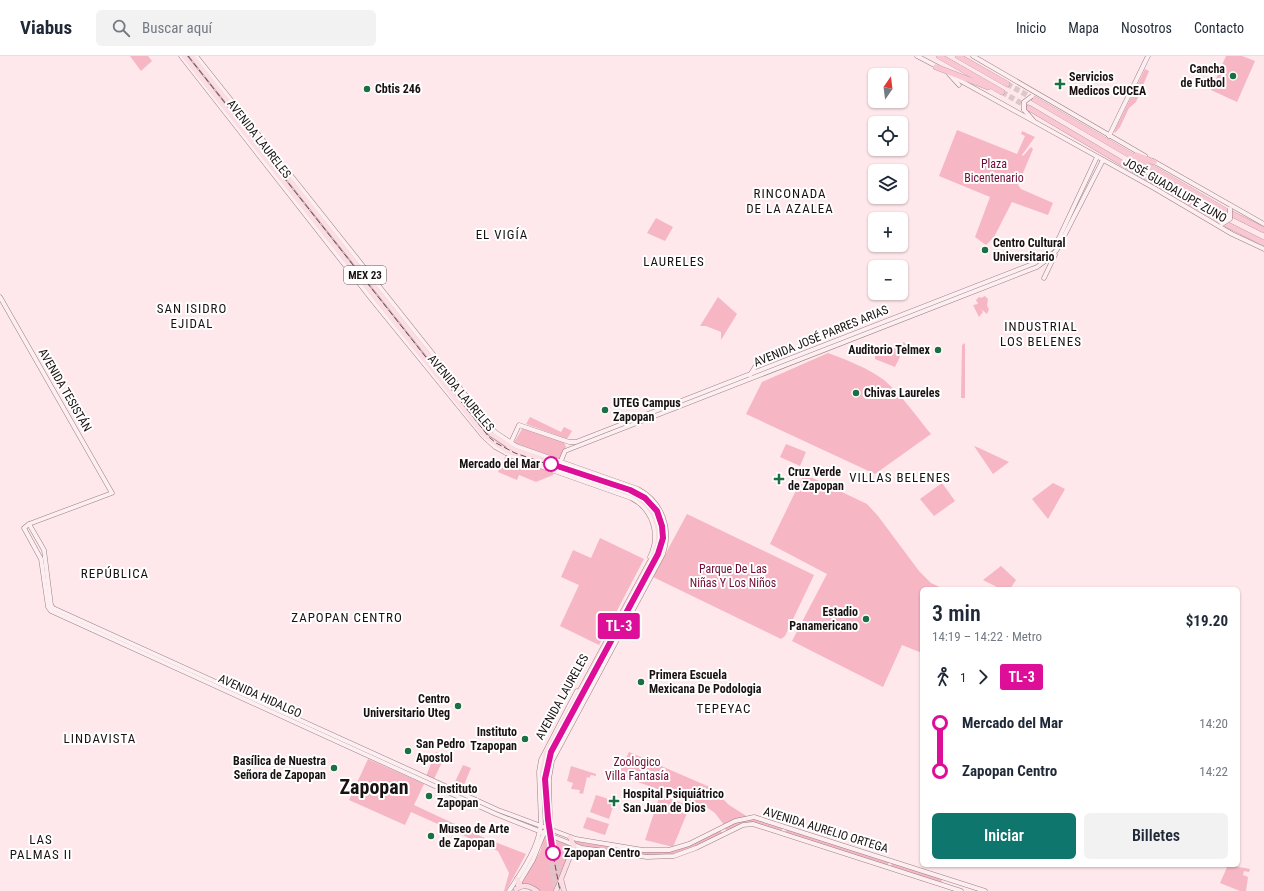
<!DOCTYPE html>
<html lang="es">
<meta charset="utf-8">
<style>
:root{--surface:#fff;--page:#f2f2f3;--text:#1f2937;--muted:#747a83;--line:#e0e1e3;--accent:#0f766e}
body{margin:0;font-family:"Roboto Condensed",sans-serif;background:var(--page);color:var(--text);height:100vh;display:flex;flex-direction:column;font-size:15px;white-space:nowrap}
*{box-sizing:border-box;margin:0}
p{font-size:13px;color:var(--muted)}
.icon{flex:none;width:22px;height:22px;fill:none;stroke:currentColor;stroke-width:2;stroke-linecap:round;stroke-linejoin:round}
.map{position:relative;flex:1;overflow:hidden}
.sheet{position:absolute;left:920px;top:531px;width:320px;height:280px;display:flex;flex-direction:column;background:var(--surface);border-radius:6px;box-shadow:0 1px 3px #0004}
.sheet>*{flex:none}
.badge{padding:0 8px;border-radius:3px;font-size:14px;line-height:26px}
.needle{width:26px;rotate:14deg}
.buttons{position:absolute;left:868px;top:12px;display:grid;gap:8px}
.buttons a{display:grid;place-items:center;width:40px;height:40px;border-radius:6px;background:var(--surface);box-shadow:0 1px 3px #0004;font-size:20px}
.map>.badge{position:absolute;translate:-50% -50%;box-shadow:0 0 0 2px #fff}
.legs{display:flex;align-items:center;gap:6px;height:44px;padding:0 12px;font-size:13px}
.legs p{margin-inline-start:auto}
.headline{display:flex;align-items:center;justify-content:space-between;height:68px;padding:0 12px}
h1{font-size:22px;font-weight:600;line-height:30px}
.cta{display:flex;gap:8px;margin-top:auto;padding:8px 12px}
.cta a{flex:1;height:46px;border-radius:6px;background:var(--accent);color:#fff;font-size:16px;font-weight:600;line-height:46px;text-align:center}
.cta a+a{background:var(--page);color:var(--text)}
ul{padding:0 12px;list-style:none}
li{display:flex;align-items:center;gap:14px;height:48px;font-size:15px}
li i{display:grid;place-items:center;width:6px;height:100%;margin:0 5px;background:currentColor}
li i::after{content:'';width:10px;height:10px;margin:-5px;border:3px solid;border-radius:50%;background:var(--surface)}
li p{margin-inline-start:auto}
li:first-child i{background:linear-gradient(#0000 50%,currentColor 0)}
li:last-child i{background:linear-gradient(currentColor 50%,#0000 0)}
header{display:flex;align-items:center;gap:24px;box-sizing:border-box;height:56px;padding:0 20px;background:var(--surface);border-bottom:1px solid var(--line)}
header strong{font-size:19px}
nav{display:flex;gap:22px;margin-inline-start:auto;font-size:14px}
.search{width:280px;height:36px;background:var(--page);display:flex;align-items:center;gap:10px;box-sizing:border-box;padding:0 14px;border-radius:6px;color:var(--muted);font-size:15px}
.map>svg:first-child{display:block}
.green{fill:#f6b6c3}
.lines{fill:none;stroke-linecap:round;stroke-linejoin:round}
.primary-tunnel{stroke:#dcc8cb;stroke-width:4.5;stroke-dasharray:4.5 2;stroke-linecap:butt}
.motorway-tunnel{stroke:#dcc8cb;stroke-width:5.5;stroke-dasharray:5.5 3;stroke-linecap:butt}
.secondary-casing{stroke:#988084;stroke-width:5}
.primary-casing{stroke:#aa878e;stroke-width:5.5}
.motorway-casing{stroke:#aa878e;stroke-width:6}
.secondary{stroke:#fdeef1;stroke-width:4}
.primary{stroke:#fbdde3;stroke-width:4.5}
.motorway{stroke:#f8c7d1;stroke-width:5.5}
.rail{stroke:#5e5253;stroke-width:1;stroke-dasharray:6 3;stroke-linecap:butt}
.secondary-bridge-casing{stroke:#988084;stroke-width:5;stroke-linecap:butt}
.secondary-bridge{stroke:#fdeef1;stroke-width:4}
.line-1-casing{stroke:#fff;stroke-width:9}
.line-1{stroke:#dd0e98;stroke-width:6}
.poi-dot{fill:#1b7043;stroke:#fff;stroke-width:1.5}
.stop-1-dot{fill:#fff;stroke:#dd0e98;stroke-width:2}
.labels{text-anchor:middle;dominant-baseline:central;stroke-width:4;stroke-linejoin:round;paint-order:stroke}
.shield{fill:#fff;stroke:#5f5859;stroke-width:1}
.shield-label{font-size:11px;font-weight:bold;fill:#1a1112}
.poi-label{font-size:12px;font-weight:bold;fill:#1a1112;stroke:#fff;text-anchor:start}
.street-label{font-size:12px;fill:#1a1112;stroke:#fff}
.park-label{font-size:12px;fill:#6f0d33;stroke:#fff}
.stop-label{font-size:12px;font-weight:bold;fill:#1a1112;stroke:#fff;text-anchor:end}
.neighbourhood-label{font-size:13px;letter-spacing:1px;fill:#1a1112;stroke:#fff}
.town-label{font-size:20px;font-weight:bold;fill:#1a1112;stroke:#fff}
</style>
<header>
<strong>Viabus</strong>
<div class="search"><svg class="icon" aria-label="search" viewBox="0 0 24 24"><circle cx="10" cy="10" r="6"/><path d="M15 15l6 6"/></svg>Buscar aquí</div>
<nav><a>Inicio</a><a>Mapa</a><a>Nosotros</a><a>Contacto</a></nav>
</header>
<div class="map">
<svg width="1264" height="835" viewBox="0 0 1264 835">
<rect width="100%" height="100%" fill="#fee8ec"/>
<!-- green -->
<g class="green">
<path d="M130,0H148L152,5L141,15Z"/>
<path d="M1226,0H1242L1255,5L1237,46L1211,34Z"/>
<path d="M1145,13L1149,15L1136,46L1129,52L1120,71L1115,77L1114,76Z"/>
<path d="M957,74L1017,98L1025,80L1021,78L1022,75L1035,81L1022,99L1023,100L1031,91L1033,93L1018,129L1021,133L1053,147L1048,159L1012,146L994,181L986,189L975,181L990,141L939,120Z"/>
<path d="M656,162L673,171L665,185L647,177Z"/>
<path d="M985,240L988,243L987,250L989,253L987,258L981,253L983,256L979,261L973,249L978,248L976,244L979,241L981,242Z"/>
<path d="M718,241L737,258L721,284V276L706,270H700Z"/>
<path d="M903,286L906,288L895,311L875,303V299L879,297V291L886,288L895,291L899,287L902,289Z"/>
<path d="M965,287V342H961L962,289Z"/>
<path d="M828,297C847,304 868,312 884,324C902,339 916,360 931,378L875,418L746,358L762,326Z"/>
<path d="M530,361L561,376L564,371L572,375L567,383L526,368Z"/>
<path d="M522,373H528L564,386L566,391L559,403L513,388Z"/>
<path d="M786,388L806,396L800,410L780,401Z"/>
<path d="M974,390L979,392L1009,406L993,418Z"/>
<path d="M506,399L554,416L553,419L536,426L519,419L517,424L498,416Z"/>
<path d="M804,418L867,448L878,460L919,515L931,527L944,533H922V597L902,589L883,631L792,585L827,518L770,488Z"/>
<path d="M942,427L955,445L934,460L920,443Z"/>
<path d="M1053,427L1065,433L1048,463L1032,443Z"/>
<path d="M687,458L814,519L785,580L781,583L653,521Z"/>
<path d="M600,482L644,503L599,589L560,570L579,529L561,521L573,494L591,502Z"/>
<path d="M1001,510L1016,524L1010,533H1001L983,524Z"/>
<path d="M436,696L445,700L434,723L426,720Z"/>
<path d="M629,696L712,732L729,749L748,761L724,769L715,757L705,750L618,719Z"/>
<path d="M368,703L424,728L414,749L487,783L526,798L506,835H504L509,817L498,795L411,756L405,769L349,744Z"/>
<path d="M463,709L471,712L461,736L452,732Z"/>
<path d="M571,710L596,718V720L591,719L589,722L587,721L583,738L579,737L580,734L571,733L573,727L567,725Z"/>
<path d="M596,739L615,745L609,763L590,756Z"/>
<path d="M660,739L690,750L673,791L645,784Z"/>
<path d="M587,761L609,768L605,779L583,772Z"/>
<path d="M755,763L783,771L781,776L748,768L727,777L725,772L736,766Z"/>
<path d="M788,772L889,806L887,811L784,777Z"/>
<path d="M720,774L723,778L683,797L661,801L576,790L574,785L590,788L665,795Z"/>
<path d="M545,779L572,790L553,835H540L531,830L521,828L540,796Z"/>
<path d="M892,807L942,823L941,828L890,812Z"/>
<path d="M1228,809L1250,813L1249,816L1244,815L1243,819L1248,821L1246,835H1240L1220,827Z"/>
</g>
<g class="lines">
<!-- primary-tunnel -->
<g class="primary-tunnel">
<path d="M543,743L548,790L556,835"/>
<path d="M550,770L561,826"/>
</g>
<!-- motorway-tunnel -->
<g class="motorway-tunnel">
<path d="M1007,28L1034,43"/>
<path d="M1002,36L1029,52"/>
</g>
<defs>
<g id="secondary">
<path d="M181,0L373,245L483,380L495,391L512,400L631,442C653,453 661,479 650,501"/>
<path d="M196,0L495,376L516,390L638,433C662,446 672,473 663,498L552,705L549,723L550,766L544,777L533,804L518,829"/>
<path d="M917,0L938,11"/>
<path d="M973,0L1145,100"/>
<path d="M949,18L959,29"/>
<path d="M952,20L1154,132L1232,178L1264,193"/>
<path d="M1024,54L1033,64"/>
<path d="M1109,80L1148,0"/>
<path d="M1153,105L1264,168"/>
<path d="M1044,222L1055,199"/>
<path d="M0,241L112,437L29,468L24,472L41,503L48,551L51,555L496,758L582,792L647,801L674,800L696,792L743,769L753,768L961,835"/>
<path d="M750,319L755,311"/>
<path d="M506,397L519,369L569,386H576L1035,207L1052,192L1059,182L1097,101"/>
<path d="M560,407L565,395L1037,211L1052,200L1058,192L1103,104"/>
<path d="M29,468L44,494L51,549L53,552L498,754L576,783L643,794H669L689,788L735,765L754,761L985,835"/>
<path d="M509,835C522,815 538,793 541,768L539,716L541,704L577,635"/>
</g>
<g id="primary">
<path d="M184,0L485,380L507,395L632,438C654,449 664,474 655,496L546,697L542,716L543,743"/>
<path d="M192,0L491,378L515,394L633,434C657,446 668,471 660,497L553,695L547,715V743"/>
<path d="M517,823L521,830"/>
<path d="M516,833C524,828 530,830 537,835"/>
<path d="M556,835L561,824"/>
<path d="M564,835L561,823L574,790L570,781"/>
</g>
<g id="motorway">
<path d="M939,0L1002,36"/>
<path d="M958,0L1007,28"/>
<path d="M936,11L988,31"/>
<path d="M1034,43L1226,155L1264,174"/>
<path d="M1029,52L1220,165L1264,187"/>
<path d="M1136,99L1154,106"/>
</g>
</defs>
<!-- secondary casing -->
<use href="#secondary" class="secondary-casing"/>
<!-- primary casing -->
<use href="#primary" class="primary-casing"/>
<!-- motorway casing -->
<use href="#motorway" class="motorway-casing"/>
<!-- secondary -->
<use href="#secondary" class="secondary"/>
<!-- primary -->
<use href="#primary" class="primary"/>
<!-- motorway -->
<use href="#motorway" class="motorway"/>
<!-- rail -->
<path class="rail" d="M188,0L489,381L496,387L515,397L637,439C658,453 665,473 657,497L569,657L546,703L543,723L545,756L560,835"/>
<defs>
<g id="secondary-bridge">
<path d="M1024,54V46L1032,40"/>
<path d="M1222,168L1230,163V153"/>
</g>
</defs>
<!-- secondary-bridge casing -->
<use href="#secondary-bridge" class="secondary-bridge-casing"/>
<!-- secondary-bridge -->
<use href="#secondary-bridge" class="secondary-bridge"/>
</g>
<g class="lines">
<defs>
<path id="line-1" d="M551,408L630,434L645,442L657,455L662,470L663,482L658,498L551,696L545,723L548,763L553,797"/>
</defs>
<!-- line-1 casing -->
<use href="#line-1" class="line-1-casing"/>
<!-- line-1 -->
<use href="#line-1" class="line-1"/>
</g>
<!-- markers -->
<g class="poi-dot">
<circle cx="1233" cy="20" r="4"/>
<path d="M1058 22h4v4h4v4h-4v4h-4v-4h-4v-4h4z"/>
<circle cx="367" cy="33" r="4"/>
<circle cx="985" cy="194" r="4"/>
<circle cx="938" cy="294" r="4"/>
<circle cx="856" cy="337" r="4"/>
<circle cx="605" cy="354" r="4"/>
<path d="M777 417h4v4h4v4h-4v4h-4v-4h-4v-4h4z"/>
<circle cx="866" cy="563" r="4"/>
<circle cx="641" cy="626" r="4"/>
<circle cx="458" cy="650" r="4"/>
<circle cx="525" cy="683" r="4"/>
<circle cx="408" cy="695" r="4"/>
<circle cx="334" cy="712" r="4"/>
<circle cx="429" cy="740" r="4"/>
<path d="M612 739h4v4h4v4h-4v4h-4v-4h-4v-4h4z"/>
<circle cx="431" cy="780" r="4"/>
</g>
<g class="stop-1-dot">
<circle cx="551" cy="408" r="7"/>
<circle cx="553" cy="797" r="7"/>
</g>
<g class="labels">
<!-- shield labels -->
<rect class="shield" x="344" y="210" width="42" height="18" rx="3"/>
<g class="shield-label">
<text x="365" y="219">MEX 23</text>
</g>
<!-- poi labels -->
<g class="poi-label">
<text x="1225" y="13" text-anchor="end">Cancha<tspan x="1225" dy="14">de Futbol</tspan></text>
<text x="1069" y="21">Servicios<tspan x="1069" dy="14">Medicos CUCEA</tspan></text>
<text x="375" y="33">Cbtis 246</text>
<text x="993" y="187">Centro Cultural<tspan x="993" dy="14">Universitario</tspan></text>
<text x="930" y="294" text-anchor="end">Auditorio Telmex</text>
<text x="864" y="337">Chivas Laureles</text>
<text x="613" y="347">UTEG Campus<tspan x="613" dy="14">Zapopan</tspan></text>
<text x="788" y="416">Cruz Verde<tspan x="788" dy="14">de Zapopan</tspan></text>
<text x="858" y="556" text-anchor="end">Estadio<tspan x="858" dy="14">Panamericano</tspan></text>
<text x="649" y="619">Primera Escuela<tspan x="649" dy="14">Mexicana De Podologia</tspan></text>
<text x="450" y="643" text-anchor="end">Centro<tspan x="450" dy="14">Universitario Uteg</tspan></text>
<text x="517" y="676" text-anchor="end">Instituto<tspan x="517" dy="14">Tzapopan</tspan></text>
<text x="416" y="688">San Pedro<tspan x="416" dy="14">Apostol</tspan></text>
<text x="326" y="705" text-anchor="end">Basílica de Nuestra<tspan x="326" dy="14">Señora de Zapopan</tspan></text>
<text x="437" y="733">Instituto<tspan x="437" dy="14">Zapopan</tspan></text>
<text x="623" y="738">Hospital Psiquiátrico<tspan x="623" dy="14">San Juan de Dios</tspan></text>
<text x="439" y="773">Museo de Arte<tspan x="439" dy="14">de Zapopan</tspan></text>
</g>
<!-- street labels -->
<g class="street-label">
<text transform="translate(259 83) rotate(52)">AVENIDA LAURELES</text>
<text transform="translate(1175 134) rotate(30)">JOSÉ GUADALUPE ZUNO</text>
<text transform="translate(821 280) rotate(-22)">AVENIDA JOSÉ PARRES ARIAS</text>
<text transform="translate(65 334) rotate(60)">AVENIDA TESISTÁN</text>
<text transform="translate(461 337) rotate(50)">AVENIDA LAURELES</text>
<text transform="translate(260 640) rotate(24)">AVENIDA HIDALGO</text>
<text transform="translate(562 641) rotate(-61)">AVENIDA LAURELES</text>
<text transform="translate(826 774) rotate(17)">AVENIDA AURELIO ORTEGA</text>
</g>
<!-- park labels -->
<g class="park-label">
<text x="994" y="108">Plaza<tspan x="994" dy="14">Bicentenario</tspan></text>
<text x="733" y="513">Parque De Las<tspan x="733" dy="14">Niñas Y Los Niños</tspan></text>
<text x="637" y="706">Zoologico<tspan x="637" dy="14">Villa Fantasía</tspan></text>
</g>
<!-- stop labels -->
<g class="stop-label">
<text x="540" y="408">Mercado del Mar</text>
<text x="564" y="797" text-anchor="start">Zapopan Centro</text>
</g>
<!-- neighbourhood labels -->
<g class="neighbourhood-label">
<text x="790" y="137">RINCONADA<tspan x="790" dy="15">DE LA AZALEA</tspan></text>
<text x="502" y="178">EL VIGÍA</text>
<text x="674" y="205">LAURELES</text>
<text x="192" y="252">SAN ISIDRO<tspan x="192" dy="15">EJIDAL</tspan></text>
<text x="1041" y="270">INDUSTRIAL<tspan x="1041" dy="15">LOS BELENES</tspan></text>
<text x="900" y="421">VILLAS BELENES</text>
<text x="115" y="517">REPÚBLICA</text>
<text x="347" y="561">ZAPOPAN CENTRO</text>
<text x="724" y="652">TEPEYAC</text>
<text x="100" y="682">LINDAVISTA</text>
<text x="41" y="783">LAS<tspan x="41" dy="15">PALMAS II</tspan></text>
</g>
<!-- town labels -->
<g class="town-label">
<text x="374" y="731">Zapopan</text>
</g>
</g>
</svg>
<div class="buttons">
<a><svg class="needle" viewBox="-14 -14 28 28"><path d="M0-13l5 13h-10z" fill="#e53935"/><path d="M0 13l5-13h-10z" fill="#747a83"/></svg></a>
<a><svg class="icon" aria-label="locate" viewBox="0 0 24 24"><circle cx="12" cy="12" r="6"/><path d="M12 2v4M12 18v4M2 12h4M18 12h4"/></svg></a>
<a><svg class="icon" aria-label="layers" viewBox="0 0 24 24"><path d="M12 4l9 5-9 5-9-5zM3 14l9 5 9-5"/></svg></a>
<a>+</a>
<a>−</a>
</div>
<b class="badge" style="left:619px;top:570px;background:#dd0e98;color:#fff">TL-3</b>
<section class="sheet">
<div class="headline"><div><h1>3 min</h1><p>14:19 – 14:22 · Metro</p></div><b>$19.20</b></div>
<div class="legs"><svg class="icon" aria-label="walk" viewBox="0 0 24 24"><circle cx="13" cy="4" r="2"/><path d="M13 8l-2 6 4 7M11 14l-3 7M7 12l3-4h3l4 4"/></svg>1<svg class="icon" aria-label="forward" viewBox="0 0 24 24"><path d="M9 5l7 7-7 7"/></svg><b class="badge" style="background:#dd0e98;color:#fff">TL-3</b></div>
<ul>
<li><i style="color:#dd0e98"></i><b>Mercado del Mar</b><p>14:20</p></li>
<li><i style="color:#dd0e98"></i><b>Zapopan Centro</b><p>14:22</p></li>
</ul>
<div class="cta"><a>Iniciar</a><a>Billetes</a></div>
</section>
</div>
